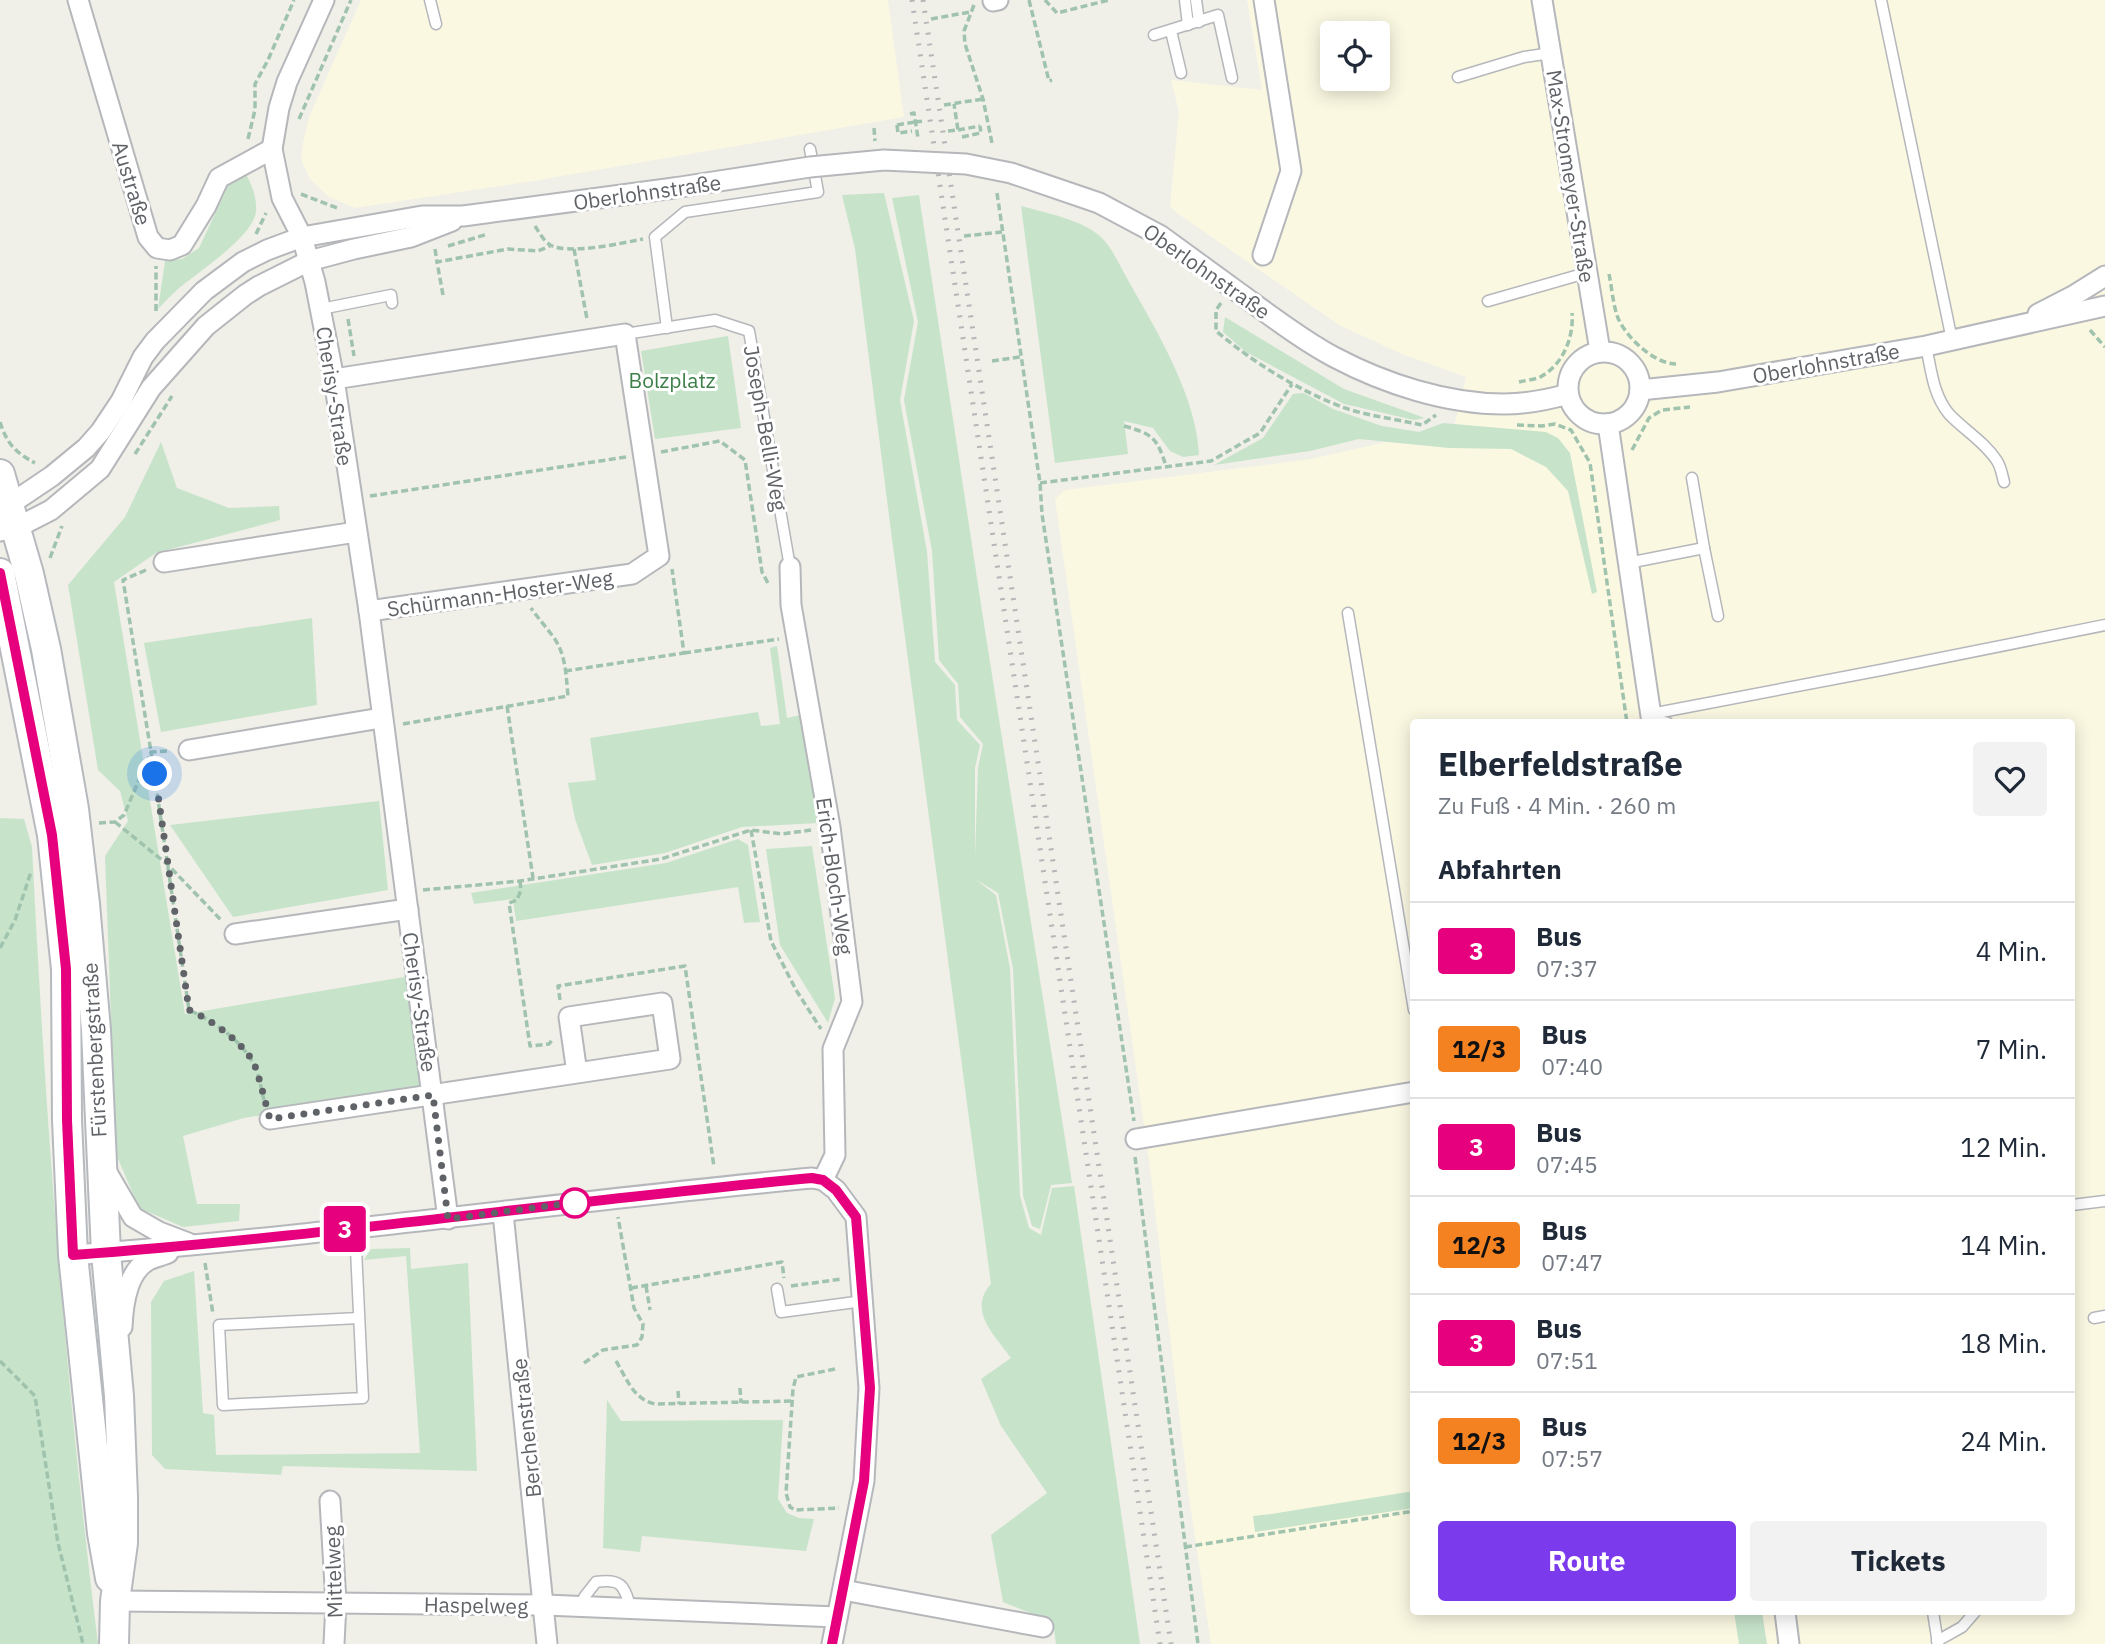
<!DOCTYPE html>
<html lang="de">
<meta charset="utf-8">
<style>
:root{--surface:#fff;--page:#f2f2f3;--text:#1f2937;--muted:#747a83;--line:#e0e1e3;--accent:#7c3aed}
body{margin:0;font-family:"IBM Plex Sans",sans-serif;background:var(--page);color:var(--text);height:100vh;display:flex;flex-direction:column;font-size:26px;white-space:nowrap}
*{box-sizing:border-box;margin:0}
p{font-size:23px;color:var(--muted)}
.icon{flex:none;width:38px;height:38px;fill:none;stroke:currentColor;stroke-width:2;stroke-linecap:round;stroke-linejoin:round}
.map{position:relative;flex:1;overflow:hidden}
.side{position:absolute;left:1410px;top:719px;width:665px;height:896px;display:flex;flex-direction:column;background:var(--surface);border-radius:7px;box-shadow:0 4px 18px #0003}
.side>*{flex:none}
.badge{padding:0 14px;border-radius:5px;font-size:24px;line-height:46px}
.buttons{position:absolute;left:1320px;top:21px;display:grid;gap:14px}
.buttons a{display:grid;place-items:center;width:70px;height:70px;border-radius:7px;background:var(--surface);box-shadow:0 4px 18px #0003;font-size:35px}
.you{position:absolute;width:35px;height:35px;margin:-18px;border:5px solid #fff;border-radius:50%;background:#1a73e8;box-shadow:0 0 0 10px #1a73e833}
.map>.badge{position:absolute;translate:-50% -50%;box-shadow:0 0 0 4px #fff}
h2{padding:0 28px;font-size:26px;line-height:63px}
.round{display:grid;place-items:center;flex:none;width:74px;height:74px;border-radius:7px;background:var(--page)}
.headline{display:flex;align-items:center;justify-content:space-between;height:119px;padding:0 28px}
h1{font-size:33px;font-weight:800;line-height:52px}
.primary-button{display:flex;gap:14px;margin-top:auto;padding:14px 28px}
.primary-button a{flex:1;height:80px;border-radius:7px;background:var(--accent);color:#fff;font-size:28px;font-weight:800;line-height:80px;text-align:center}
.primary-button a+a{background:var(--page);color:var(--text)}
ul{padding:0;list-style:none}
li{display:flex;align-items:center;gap:21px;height:98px;padding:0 28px;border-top:2px solid var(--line)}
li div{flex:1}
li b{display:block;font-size:26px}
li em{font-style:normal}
li .badge{min-width:77px;font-weight:700;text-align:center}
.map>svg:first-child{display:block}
.commercial{fill:#fbf8e2;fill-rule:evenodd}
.green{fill:#c7e4cb}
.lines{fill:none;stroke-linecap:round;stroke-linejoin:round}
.service-casing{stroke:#b5b7bb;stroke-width:13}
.minor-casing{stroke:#b5b7bb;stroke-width:23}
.secondary-casing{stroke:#b6b9be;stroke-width:32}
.path{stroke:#a0c3ae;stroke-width:3.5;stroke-dasharray:7 3.5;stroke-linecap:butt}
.service{stroke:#fff;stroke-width:10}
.minor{stroke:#fff;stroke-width:19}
.secondary{stroke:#fff;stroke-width:28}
.rail{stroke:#b5b6b7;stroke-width:5;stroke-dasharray:2 9;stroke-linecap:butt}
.minor-bridge-casing{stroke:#b5b7bb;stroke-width:23;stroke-linecap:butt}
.path-bridge{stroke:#a0c3ae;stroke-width:3.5;stroke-dasharray:7 3.5;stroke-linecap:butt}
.minor-bridge{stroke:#fff;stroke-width:19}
.line-casing{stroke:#fff;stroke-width:16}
.line{stroke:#e6007e;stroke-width:10}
.walk{stroke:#5f6267;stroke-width:7;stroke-dasharray:0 12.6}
.stop-dot{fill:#fff;stroke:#e6007e;stroke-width:3.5}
.labels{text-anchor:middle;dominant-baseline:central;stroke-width:6;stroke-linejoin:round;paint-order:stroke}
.street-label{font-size:21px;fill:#5f6267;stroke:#fff}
.park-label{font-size:21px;fill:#3d7f48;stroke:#fff}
</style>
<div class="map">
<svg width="2105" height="1644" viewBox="0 0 2105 1644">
<rect width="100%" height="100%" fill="#f0efe8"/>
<!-- commercial -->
<g class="commercial">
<path d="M361,0H888L904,117L527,182L355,208L329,197L310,179L301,159L303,143L309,117Z"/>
<path d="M1247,0H2105V1644H1211L1189,1497L1149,1160L1055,499L1065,490L1311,459L1386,442L1449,448L1466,377L1402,354L1339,325L1177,213L1170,206L1179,112L1171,80L1262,90ZM1332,33H1377V79H1332ZM1414,723H2072V1612H1414Z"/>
</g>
<!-- green -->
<g class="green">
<path d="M246,174C252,186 257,197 256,211C254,237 196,273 177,290C170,296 164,303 158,309L165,261L182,259L199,248L228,186L236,177Z"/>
<path d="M884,193L914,321L900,400L927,552L935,662L955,685L957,720L980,745L975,768V856L978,768L983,744L960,717L958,684L939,660L932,551L904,400L918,322L892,198L919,195L982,611L1072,1183L1051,1185L1040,1229L1032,1226L1023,1195L1013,969L998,893L975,879L996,895L1010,968L1020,1196L1029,1228L1041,1235L1052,1188L1074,1186L1140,1644H1056L1053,1622L1003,1602L991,1535L1047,1493L1001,1426L981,1379L1011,1358C995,1335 967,1311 991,1284L892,539L855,249L842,195Z"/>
<path d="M1021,206C1046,213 1081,219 1101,237C1113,249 1121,268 1129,282C1157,331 1197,398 1199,455L1183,457L1170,451L1153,428L1124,421L1128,454L1055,463Z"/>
<path d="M1225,317L1344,389L1425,418L1414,420L1344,404L1246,352L1223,332Z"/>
<path d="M728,336L741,428L655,439L641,351Z"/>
<path d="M1304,393L1333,409L1382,426L1419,432L1443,423L1546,432L1558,438L1570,453L1597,592L1592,594L1568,491L1546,467L1511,449L1450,448L1359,439L1310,451L1214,465L1263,438L1293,394Z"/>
<path d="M161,442L177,488L229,508L279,506L280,520L156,553L114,582L185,1014L410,976L421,1090L244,1118L183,1136L197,1204H240L239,1221L183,1227L139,1208L116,1154L105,856L128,821L120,791L98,770L68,585L125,517Z"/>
<path d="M312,618L317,705L161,732L144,643Z"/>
<path d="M777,646L787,718L801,715L818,823L742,827L665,853L592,865L575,819L568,783L596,780L590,738L758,712L761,726L780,724L770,648Z"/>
<path d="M379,801L388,890L233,917L170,825Z"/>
<path d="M0,818L24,819L32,847C45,1113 65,1379 98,1644H0Z"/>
<path d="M738,839L748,845L760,922L744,923L738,887L516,921L513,899L474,904L471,893L666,863Z"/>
<path d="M812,846L835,998L828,1023L780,945L766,849Z"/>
<path d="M410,1248L411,1269L468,1263L477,1471L283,1466L281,1475L165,1469L152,1455L151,1302L164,1281L194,1271L203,1413L214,1415L216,1455L420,1453L406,1256L364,1260L371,1249Z"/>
<path d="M607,1400L621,1421L783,1420L778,1499L787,1513L799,1518L814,1519L806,1551L642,1536L640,1552L603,1548Z"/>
<path d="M1414,1491V1508L1255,1532L1253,1516L1271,1514Z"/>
<path d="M1734,1612H1762L1767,1644H1739Z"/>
</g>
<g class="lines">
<defs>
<g id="service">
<path d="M430,0L436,24"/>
<path d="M1185,0L1188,25"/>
<path d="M1196,0L1199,22"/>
<path d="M1881,0L1952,340"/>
<path d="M1171,31L1181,73"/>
<path d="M1154,35L1218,15L1232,78"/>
<path d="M1458,77L1524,57L1551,53"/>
<path d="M1488,301L1586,273"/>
<path d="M321,309L391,295L392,303"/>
<path d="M667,328L655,237L685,212L818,192L810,149"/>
<path d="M625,334L715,320L749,331L790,567"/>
<path d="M1926,346C1931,369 1933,395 1949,414C1964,430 1985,442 1997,461C2001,467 2002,475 2004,482"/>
<path d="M1704,548L1718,616"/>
<path d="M1628,563L1704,548L1692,478"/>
<path d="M1348,613L1414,1010"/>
<path d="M1651,714L1881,670L2105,625"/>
<path d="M1651,718L1668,723"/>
<path d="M2072,1205L2105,1201"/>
<path d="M355,1228L363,1398L223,1405L219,1325L359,1318"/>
<path d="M777,1289L781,1312L863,1301"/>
<path d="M2094,1318L2105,1316"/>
<path d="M580,1606L585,1596L596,1582C622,1578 624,1586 631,1609"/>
<path d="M1933,1612L1938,1644"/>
<path d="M1937,1641L1962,1627L1975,1612"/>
</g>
<g id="minor">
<path d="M78,0L148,237L157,248L170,250L182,245L206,206L219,178L272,149"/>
<path d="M324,0L287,82L279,108L272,149L282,198L302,237L315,282L334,379L369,611L448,1219"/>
<path d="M1542,0L1600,351"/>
<path d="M993,1L998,0"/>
<path d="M1263,255L1291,171L1264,0"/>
<path d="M1253,303C1279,322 1306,342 1334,357C1385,384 1447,404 1504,404C1526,404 1547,400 1568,394"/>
<path d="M2038,314L2073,296L2105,276"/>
<circle cx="1604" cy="388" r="36"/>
<path d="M334,379L625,334L659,556L632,574L369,611"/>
<path d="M1640,390L1718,382L1926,346L2105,306"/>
<path d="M1608,424L1652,723"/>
<path d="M0,505H9L52,476L86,448L101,431L121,401L143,357L155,341L204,291L243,262L267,250L302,237L422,216H463L674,188"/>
<path d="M0,531L16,528L51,510L100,469L151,388L206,326L245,295L259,286L309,261L354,249L411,237L452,221"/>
<path d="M164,562L356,532"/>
<path d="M790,567L791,605L830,827L852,1002L833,1049L835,1155L823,1180"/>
<path d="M189,750L381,718"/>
<path d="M235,934L408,909"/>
<path d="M270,1119L577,1073L569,1017L662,1003L670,1059L577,1073"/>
<path d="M1136,1139L1414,1092"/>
<path d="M105,1169L133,1217L159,1232L188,1243"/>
<path d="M503,1213L547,1644"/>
<path d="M73,1255C320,1237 565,1201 812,1178L823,1180L836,1190L856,1217L869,1388L864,1481L832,1644"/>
<path d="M122,1327C123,1305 127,1273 147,1261C153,1257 162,1256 168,1253"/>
<path d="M330,1501L336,1603L334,1644"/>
<path d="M843,1590L1043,1627"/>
<path d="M115,1601L545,1605L837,1617"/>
<path d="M1785,1612L1789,1644"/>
</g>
<g id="secondary">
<path d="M0,474L29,574L46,649L74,809L85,904L96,1030L106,1253L119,1396L123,1497V1543L115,1601L114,1644"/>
<path d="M0,573L52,835L66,969L67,1120L73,1255L102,1533L110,1578"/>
</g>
</defs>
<!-- service casing -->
<use href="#service" class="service-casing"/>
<!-- minor casing -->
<use href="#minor" class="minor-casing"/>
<!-- secondary casing -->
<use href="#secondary" class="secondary-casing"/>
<!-- path -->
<g class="path">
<path d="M1029,0L1049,81L1052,80"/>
<path d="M1045,0L1057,13L1109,0"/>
<path d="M974,5L964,31L965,44L983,99L992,143"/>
<path d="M931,19L970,12"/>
<path d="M944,105L983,99"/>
<path d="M910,114L914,113L918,138"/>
<path d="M299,119L351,0"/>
<path d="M915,122L925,121"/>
<path d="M897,125L898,133L912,131"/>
<path d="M874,128L875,141"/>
<path d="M948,131L958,130L954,104"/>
<path d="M962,137L981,133L980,126"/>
<path d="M248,139L255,110V84L268,60L294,0"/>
<path d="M997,193L1040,483L1042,514L1134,1121"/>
<path d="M301,194L340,209"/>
<path d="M535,226C539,232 543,240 549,244C564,256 623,243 643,239"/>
<path d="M256,234L266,213"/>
<path d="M964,236L1002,232"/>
<path d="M448,246L488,234"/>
<path d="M435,249L437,262"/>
<path d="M574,249L587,319"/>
<path d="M1609,274C1612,288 1613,305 1618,318C1626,337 1654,364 1676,364"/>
<path d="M443,295L437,262L508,249L538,251L550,246"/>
<path d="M1221,303L1216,310V331C1254,363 1296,389 1342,407C1367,416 1396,419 1422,425L1436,415"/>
<path d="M156,311V266"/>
<path d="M348,319L354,356"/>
<path d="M2090,330L2105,347"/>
<path d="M992,361L1020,357"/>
<path d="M1519,382C1526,380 1536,380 1542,376C1563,364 1574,337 1572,313"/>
<path d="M0,422C7,444 15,452 35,463"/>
<path d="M1517,425L1542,426L1555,424L1571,430L1590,463L1627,723"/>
<path d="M1124,426C1153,434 1157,438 1166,466"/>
<path d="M1632,450L1649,418L1662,410L1690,407"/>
<path d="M661,452L720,441L745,460L762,572L769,585"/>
<path d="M135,454L172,396"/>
<path d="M1040,483L1211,461L1260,433L1292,384"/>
<path d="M370,496L626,457"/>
<path d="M50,558L62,526"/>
<path d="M146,570L123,580L151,752L189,1010C213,1021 240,1039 253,1063C259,1073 261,1089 264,1100"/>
<path d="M684,653L779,639"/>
<path d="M565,671L684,653L672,569"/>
<path d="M507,706L533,878"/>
<path d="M403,724L568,696C566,675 566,653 552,635C545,626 538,618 531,608"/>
<path d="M115,822L167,864L221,920"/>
<path d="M99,823L115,822L124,815L151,752L169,751"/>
<path d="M751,830L771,941L796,990L821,1029"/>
<path d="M520,881L521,890L517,900L509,903L530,1046L549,1044L553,1039"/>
<path d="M423,890L520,881L661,859L751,830L782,834L811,830"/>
<path d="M0,948L15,920L31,872"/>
<path d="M560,1000L558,986L685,966L714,1167"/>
<path d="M1135,1157L1198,1644"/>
<path d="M205,1263L213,1314"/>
<path d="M646,1286L650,1310"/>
<path d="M791,1286L842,1279"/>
<path d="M631,1288L782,1262L784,1278"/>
<path d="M0,1361L35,1396L58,1543L83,1644"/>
<path d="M616,1361C627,1379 633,1399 655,1404L792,1401"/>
<path d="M584,1363L603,1350L637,1345L642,1337L643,1324L634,1308L618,1217"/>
<path d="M835,1369L796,1377L793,1389L786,1493L790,1507L795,1510L839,1508"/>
<path d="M740,1388L741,1403"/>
<path d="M678,1391L679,1404"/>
<path d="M1185,1547L1414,1511"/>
</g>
<!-- service -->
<use href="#service" class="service"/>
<!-- minor -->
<use href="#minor" class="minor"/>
<!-- secondary -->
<use href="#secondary" class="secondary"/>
<!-- rail -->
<g class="rail">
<path d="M912,0L1160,1644"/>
<path d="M923,0L1171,1644"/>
</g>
<defs>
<path id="minor-bridge" d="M674,188L810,167L884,160L966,164L1011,173L1099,203L1161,236L1253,303"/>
</defs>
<!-- minor-bridge casing -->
<use href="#minor-bridge" class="minor-bridge-casing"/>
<!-- path-bridge -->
<g class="path-bridge">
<path d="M897,125L915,122"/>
<path d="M958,130L980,126"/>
</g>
<!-- minor-bridge -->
<use href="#minor-bridge" class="minor-bridge"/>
</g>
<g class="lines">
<defs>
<path id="line" d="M0,573L52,835L66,969L67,1120L73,1255C320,1237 565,1201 812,1178L823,1180L836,1190L856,1217L870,1388L864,1481L832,1644"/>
</defs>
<!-- line casing -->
<use href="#line" class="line-casing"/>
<!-- line -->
<use href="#line" class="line"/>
<!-- walk -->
<path class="walk" d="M155,774L189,1010C210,1019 246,1044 255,1066C261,1083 265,1102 270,1119L433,1095L448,1219L578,1202L575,1203"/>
</g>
<!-- markers -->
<circle class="stop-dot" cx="575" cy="1203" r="14"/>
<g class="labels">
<!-- street labels -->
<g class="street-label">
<text transform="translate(1571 176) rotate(81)">Max-Stromeyer-Straße</text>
<text transform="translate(132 183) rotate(73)">Austraße</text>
<text transform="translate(647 192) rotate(-8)">Oberlohnstraße</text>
<text transform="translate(1207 271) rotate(35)">Oberlohnstraße</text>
<text transform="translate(1826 363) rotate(-10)">Oberlohnstraße</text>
<text transform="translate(335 396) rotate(81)">Cherisy-Straße</text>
<text transform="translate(766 428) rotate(80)">Joseph-Belli-Weg</text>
<text transform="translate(500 593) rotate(-8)">Schürmann-Hoster-Weg</text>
<text transform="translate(835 876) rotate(82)">Erich-Bloch-Weg</text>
<text transform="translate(420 1002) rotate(82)">Cherisy-Straße</text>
<text transform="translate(94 1050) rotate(-93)">Fürstenbergstraße</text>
<text transform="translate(526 1428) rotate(-96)">Berchenstraße</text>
<text transform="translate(333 1572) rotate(-92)">Mittelweg</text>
<text transform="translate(476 1605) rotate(1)">Haspelweg</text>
</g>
<!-- park labels -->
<g class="park-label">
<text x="672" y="380">Bolzplatz</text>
</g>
</g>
</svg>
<div class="buttons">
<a><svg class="icon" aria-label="locate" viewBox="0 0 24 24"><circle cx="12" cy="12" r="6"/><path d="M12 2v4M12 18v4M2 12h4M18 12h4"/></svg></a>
</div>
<div class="you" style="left:155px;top:774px"></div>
<b class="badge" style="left:345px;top:1229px;background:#e6007e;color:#fff">3</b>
<section class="side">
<div class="headline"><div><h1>Elberfeldstraße</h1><p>Zu Fuß · 4 Min. · 260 m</p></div><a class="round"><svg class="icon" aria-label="heart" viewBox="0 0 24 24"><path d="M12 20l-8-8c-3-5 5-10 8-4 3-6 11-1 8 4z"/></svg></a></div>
<h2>Abfahrten</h2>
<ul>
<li><span class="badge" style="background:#e6007e;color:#fff">3</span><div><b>Bus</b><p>07:37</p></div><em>4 Min.</em></li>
<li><span class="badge" style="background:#f58220;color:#111">12/3</span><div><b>Bus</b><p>07:40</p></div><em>7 Min.</em></li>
<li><span class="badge" style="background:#e6007e;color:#fff">3</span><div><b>Bus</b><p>07:45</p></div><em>12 Min.</em></li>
<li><span class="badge" style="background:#f58220;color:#111">12/3</span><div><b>Bus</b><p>07:47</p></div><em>14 Min.</em></li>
<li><span class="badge" style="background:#e6007e;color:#fff">3</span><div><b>Bus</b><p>07:51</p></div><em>18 Min.</em></li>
<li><span class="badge" style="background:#f58220;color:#111">12/3</span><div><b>Bus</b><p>07:57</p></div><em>24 Min.</em></li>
</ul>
<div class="primary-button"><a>Route</a><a>Tickets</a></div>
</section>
</div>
